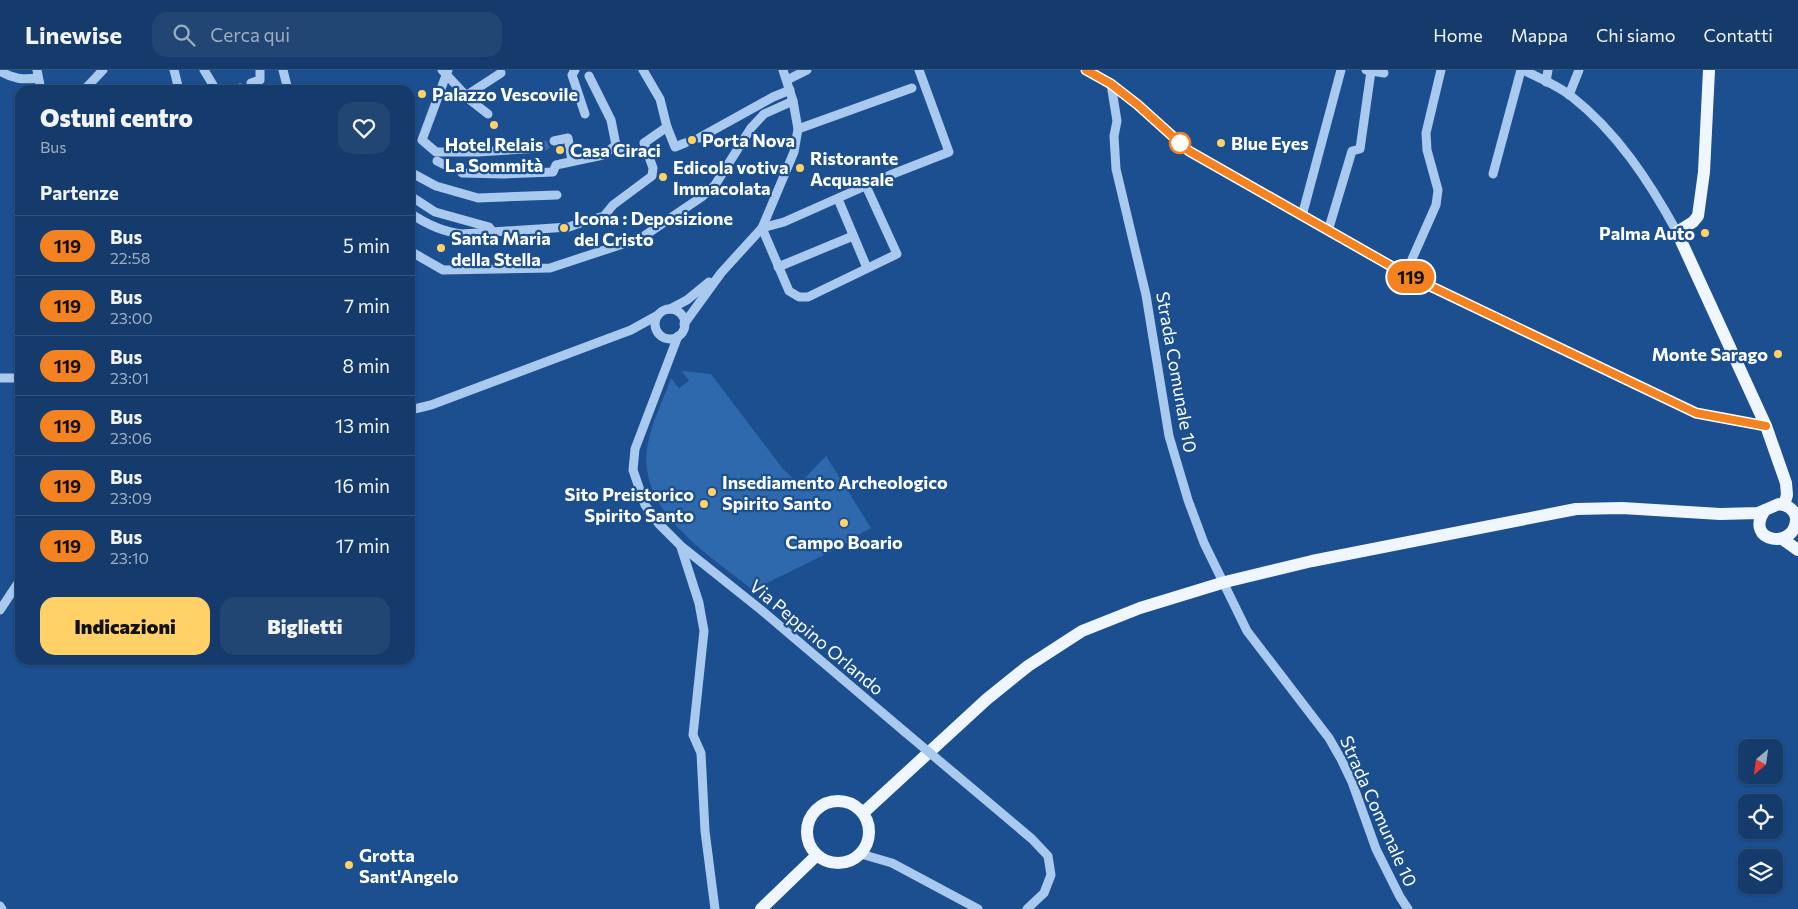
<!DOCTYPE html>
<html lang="it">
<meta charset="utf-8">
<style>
:root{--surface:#143b6b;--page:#214673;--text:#f1f3f6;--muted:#9dadc1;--line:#33557e;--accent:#ffd166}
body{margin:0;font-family:Commissioner,sans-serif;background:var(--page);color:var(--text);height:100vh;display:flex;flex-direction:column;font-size:19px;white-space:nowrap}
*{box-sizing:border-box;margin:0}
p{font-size:16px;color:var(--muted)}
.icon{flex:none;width:28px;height:28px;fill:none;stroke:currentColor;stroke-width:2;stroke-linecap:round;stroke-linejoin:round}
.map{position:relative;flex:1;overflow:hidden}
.panel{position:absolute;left:15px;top:15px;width:400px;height:580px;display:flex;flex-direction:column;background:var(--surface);border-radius:15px;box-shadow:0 1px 4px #0004,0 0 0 1px var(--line)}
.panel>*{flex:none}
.badge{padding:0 10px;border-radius:16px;font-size:18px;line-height:32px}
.needle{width:32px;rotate:209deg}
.fabs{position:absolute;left:1738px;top:669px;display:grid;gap:10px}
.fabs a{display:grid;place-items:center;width:45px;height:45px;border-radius:10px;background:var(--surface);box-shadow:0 1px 4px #0004,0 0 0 1px var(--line);font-size:25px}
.map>.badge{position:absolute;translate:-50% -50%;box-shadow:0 0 0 2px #fff}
h2{padding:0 25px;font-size:19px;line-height:45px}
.round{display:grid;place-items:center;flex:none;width:52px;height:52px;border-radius:15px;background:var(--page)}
.summary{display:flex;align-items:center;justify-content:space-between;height:85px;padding:0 25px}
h1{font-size:24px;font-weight:800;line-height:38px}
.cta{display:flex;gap:10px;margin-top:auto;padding:10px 25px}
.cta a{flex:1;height:58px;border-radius:15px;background:var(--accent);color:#111;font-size:20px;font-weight:800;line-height:58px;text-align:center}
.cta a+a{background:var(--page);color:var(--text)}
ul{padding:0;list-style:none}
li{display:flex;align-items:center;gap:15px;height:60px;padding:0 25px;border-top:1px solid var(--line)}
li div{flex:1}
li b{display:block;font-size:19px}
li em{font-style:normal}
li .badge{min-width:55px;font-weight:700;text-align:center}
header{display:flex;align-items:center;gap:30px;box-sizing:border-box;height:70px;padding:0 25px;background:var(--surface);border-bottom:1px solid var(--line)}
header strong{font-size:24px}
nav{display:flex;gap:28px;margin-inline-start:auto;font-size:18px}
.search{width:350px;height:45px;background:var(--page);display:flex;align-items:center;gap:12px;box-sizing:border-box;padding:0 18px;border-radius:15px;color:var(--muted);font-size:19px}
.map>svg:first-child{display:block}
.green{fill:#2e69ad}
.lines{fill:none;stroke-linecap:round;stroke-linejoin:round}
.minor-tunnel{stroke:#3d69a0;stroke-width:9;stroke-dasharray:9 4.5;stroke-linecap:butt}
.minor{stroke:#a9c9ee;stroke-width:9}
.major{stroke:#f0f6ff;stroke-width:12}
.minor-bridge{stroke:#a9c9ee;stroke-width:9}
.line-casing{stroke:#fff;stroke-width:11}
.line{stroke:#f58220;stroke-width:8}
.poi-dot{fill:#ffd166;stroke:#1b4f8f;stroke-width:2}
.stop-dot{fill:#fff;stroke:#f58220;stroke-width:2.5}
.labels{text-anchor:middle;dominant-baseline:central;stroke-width:4.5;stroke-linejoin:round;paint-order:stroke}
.poi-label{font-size:18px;font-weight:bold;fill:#fff;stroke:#1b4f8f;text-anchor:start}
.street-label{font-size:18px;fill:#fff;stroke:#1b4f8f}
</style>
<header>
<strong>Linewise</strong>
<div class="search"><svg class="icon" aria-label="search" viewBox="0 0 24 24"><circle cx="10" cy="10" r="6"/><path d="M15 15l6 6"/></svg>Cerca qui</div>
<nav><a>Home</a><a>Mappa</a><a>Chi siamo</a><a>Contatti</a></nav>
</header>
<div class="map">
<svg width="1798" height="839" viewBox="0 0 1798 839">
<rect width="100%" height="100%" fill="#1b4f8f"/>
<!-- green -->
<path class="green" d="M682,301L711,304L783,399L799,414L826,386L871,458L851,469L850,472L753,520C708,484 634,440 648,373C652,351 664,329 671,308L679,318L689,311Z"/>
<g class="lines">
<!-- minor-tunnel -->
<g class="minor-tunnel">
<path d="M685,73L699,68"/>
<path d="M540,78L554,71"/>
</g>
<!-- minor -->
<g class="minor">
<path d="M37,0L41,20"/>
<path d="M174,0L179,20"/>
<path d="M204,0L216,20"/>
<path d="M283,0L288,20"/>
<path d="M442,0L470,30L488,44"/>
<path d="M448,0L422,70L436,82H478L540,78"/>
<path d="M575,0L572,5L585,44"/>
<path d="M643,0L660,29L667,57L675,77L685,73"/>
<path d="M1086,0L1111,14L1138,35L1189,81L1405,205L1696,343L1766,356"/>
<path d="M1366,0L1384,3"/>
<path d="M1523,0C1539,8 1557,15 1571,26C1617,62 1649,111 1677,162"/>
<path d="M0,1C13,9 23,10 38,8"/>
<path d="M589,6L611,50L616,75"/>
<path d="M787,10L807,0"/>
<path d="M1546,12L1548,0"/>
<path d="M251,13L260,10V0"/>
<path d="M1111,14L1117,51L1114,66L1116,99L1146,225L1169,366L1188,430L1204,473L1247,561L1329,668L1341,689L1352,712L1376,779L1400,827L1408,839"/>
<path d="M84,20L103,0"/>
<path d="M236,20L240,18"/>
<path d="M467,25L501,3"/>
<path d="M1569,25L1579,0"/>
<path d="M798,59L912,18"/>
<path d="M699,68L773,27L790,20"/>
<path d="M554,71L568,68L572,91"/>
<path d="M437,91L445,95"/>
<path d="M410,102L436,116L478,128L557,125"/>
<path d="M462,103L504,104L553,102L556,95L603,85L616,75L620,79"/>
<path d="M1493,104L1521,0"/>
<path d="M866,116L897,184L808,227H799L789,221L762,158L784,152L890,105L949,82L919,0"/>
<path d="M412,127L435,142L489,157L493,162"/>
<path d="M838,129L867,198"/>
<path d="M410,143C426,154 443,162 462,164L569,157L583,152L604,146L613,135L652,106L653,98L644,73L667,57"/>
<path d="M1302,146L1341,0"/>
<path d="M1328,161L1352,81L1360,79L1371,1"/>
<path d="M410,181L443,200L550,198L641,168L703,126L715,115L751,58L764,44L793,31"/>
<path d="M778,197L853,166"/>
<path d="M1405,205L1436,135L1438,120L1427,80L1426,63L1441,0"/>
<path d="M670,239L687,230L709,212"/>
<circle cx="670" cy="254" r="15"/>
<path d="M684,254L721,203L762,158L794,82L798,59L793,31L783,0"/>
<path d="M678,266L635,379L633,400L645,435L659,454L681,476L760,539L905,662"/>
<path d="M0,308H20"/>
<path d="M410,340L431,335L631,260L658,245"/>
<path d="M681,477L699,533L704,561L693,665L701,683L705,761L715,839"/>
<path d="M0,540L20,510"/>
<path d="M955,704L1032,769L1048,786L1051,805L1044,823L1027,839"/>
<path d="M861,784L892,793L978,839"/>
<path d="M0,836L2,839"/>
</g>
<!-- major -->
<g class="major">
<path d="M1709,0L1704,102L1698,146L1693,152L1677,162L1766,356L1786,413L1787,425L1784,435"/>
<path d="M1784,470L1798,480"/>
<circle cx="838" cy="762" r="31"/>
<path d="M863,743L987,629L1028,596L1082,561L1140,538L1225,512L1312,491L1576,439L1622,438L1720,444L1758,443L1779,434C1787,435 1794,439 1796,447C1798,481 1742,473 1765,440"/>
<path d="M761,839L817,785"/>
</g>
<!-- minor-bridge -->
<path class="minor-bridge" d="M905,662L955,704"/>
</g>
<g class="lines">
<defs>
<path id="line" d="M1086,0L1111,14L1138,35L1189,81L1405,204L1696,343L1766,356"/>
</defs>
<!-- line casing -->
<use href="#line" class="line-casing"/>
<!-- line -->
<use href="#line" class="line"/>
</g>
<!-- markers -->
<g class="poi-dot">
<circle cx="422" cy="24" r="5"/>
<circle cx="494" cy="55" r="5"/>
<circle cx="692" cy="70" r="5"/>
<circle cx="1221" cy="73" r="5"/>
<circle cx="560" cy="80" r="5"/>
<circle cx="800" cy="98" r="5"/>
<circle cx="663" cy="107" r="5"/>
<circle cx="564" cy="158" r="5"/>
<circle cx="1705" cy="163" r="5"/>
<circle cx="441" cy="178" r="5"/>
<circle cx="1778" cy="284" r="5"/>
<circle cx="712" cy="422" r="5"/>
<circle cx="704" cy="434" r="5"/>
<circle cx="844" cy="453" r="5"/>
<circle cx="349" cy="795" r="5"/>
</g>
<circle class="stop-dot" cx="1180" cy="73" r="10"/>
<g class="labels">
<!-- poi labels -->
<g class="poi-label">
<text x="432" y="24">Palazzo Vescovile</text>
<text x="702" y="70">Porta Nova</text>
<text x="1231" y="73">Blue Eyes</text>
<text x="494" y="74" text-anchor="middle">Hotel Relais<tspan x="494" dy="21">La Sommità</tspan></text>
<text x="570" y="80">Casa Ciraci</text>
<text x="810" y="88">Ristorante<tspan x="810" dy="21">Acquasale</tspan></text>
<text x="673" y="97">Edicola votiva<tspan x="673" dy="21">Immacolata</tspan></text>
<text x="574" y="148">Icona : Deposizione<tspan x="574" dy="21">del Cristo</tspan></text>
<text x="1695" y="163" text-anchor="end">Palma Auto</text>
<text x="451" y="168">Santa Maria<tspan x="451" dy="21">della Stella</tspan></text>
<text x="1768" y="284" text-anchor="end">Monte Sarago</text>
<text x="722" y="412">Insediamento Archeologico<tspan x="722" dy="21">Spirito Santo</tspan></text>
<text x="694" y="424" text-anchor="end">Sito Preistorico<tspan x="694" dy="21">Spirito Santo</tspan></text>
<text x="844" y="472" text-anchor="middle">Campo Boario</text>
<text x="359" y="785">Grotta<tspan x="359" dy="21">Sant'Angelo</tspan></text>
</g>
<!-- street labels -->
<g class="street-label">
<text transform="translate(1177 302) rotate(80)">Strada Comunale 10</text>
<text transform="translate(817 567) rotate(40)">Via Peppino Orlando</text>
<text transform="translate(1379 741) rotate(66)">Strada Comunale 10</text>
</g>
</g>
</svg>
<div class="fabs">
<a><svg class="needle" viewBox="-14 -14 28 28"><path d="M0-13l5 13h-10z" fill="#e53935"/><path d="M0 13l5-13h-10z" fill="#9dadc1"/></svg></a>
<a><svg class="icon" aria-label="locate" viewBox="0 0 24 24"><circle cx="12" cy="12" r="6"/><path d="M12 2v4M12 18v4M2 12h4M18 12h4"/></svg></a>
<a><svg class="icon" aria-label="layers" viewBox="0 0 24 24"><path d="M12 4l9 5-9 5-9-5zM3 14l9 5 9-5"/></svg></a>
</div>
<b class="badge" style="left:1411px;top:207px;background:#f58220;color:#111">119</b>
<section class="panel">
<div class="summary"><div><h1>Ostuni centro</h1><p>Bus</p></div><a class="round"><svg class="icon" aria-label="heart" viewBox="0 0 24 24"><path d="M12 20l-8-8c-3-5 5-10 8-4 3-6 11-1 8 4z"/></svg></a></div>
<h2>Partenze</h2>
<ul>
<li><span class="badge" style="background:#f58220;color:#111">119</span><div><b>Bus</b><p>22:58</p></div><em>5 min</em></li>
<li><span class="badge" style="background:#f58220;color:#111">119</span><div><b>Bus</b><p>23:00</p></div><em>7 min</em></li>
<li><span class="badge" style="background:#f58220;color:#111">119</span><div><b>Bus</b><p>23:01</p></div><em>8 min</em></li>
<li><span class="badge" style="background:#f58220;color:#111">119</span><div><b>Bus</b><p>23:06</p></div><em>13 min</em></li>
<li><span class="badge" style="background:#f58220;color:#111">119</span><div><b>Bus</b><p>23:09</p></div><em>16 min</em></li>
<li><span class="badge" style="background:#f58220;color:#111">119</span><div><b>Bus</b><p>23:10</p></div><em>17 min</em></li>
</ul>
<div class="cta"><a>Indicazioni</a><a>Biglietti</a></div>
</section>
</div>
